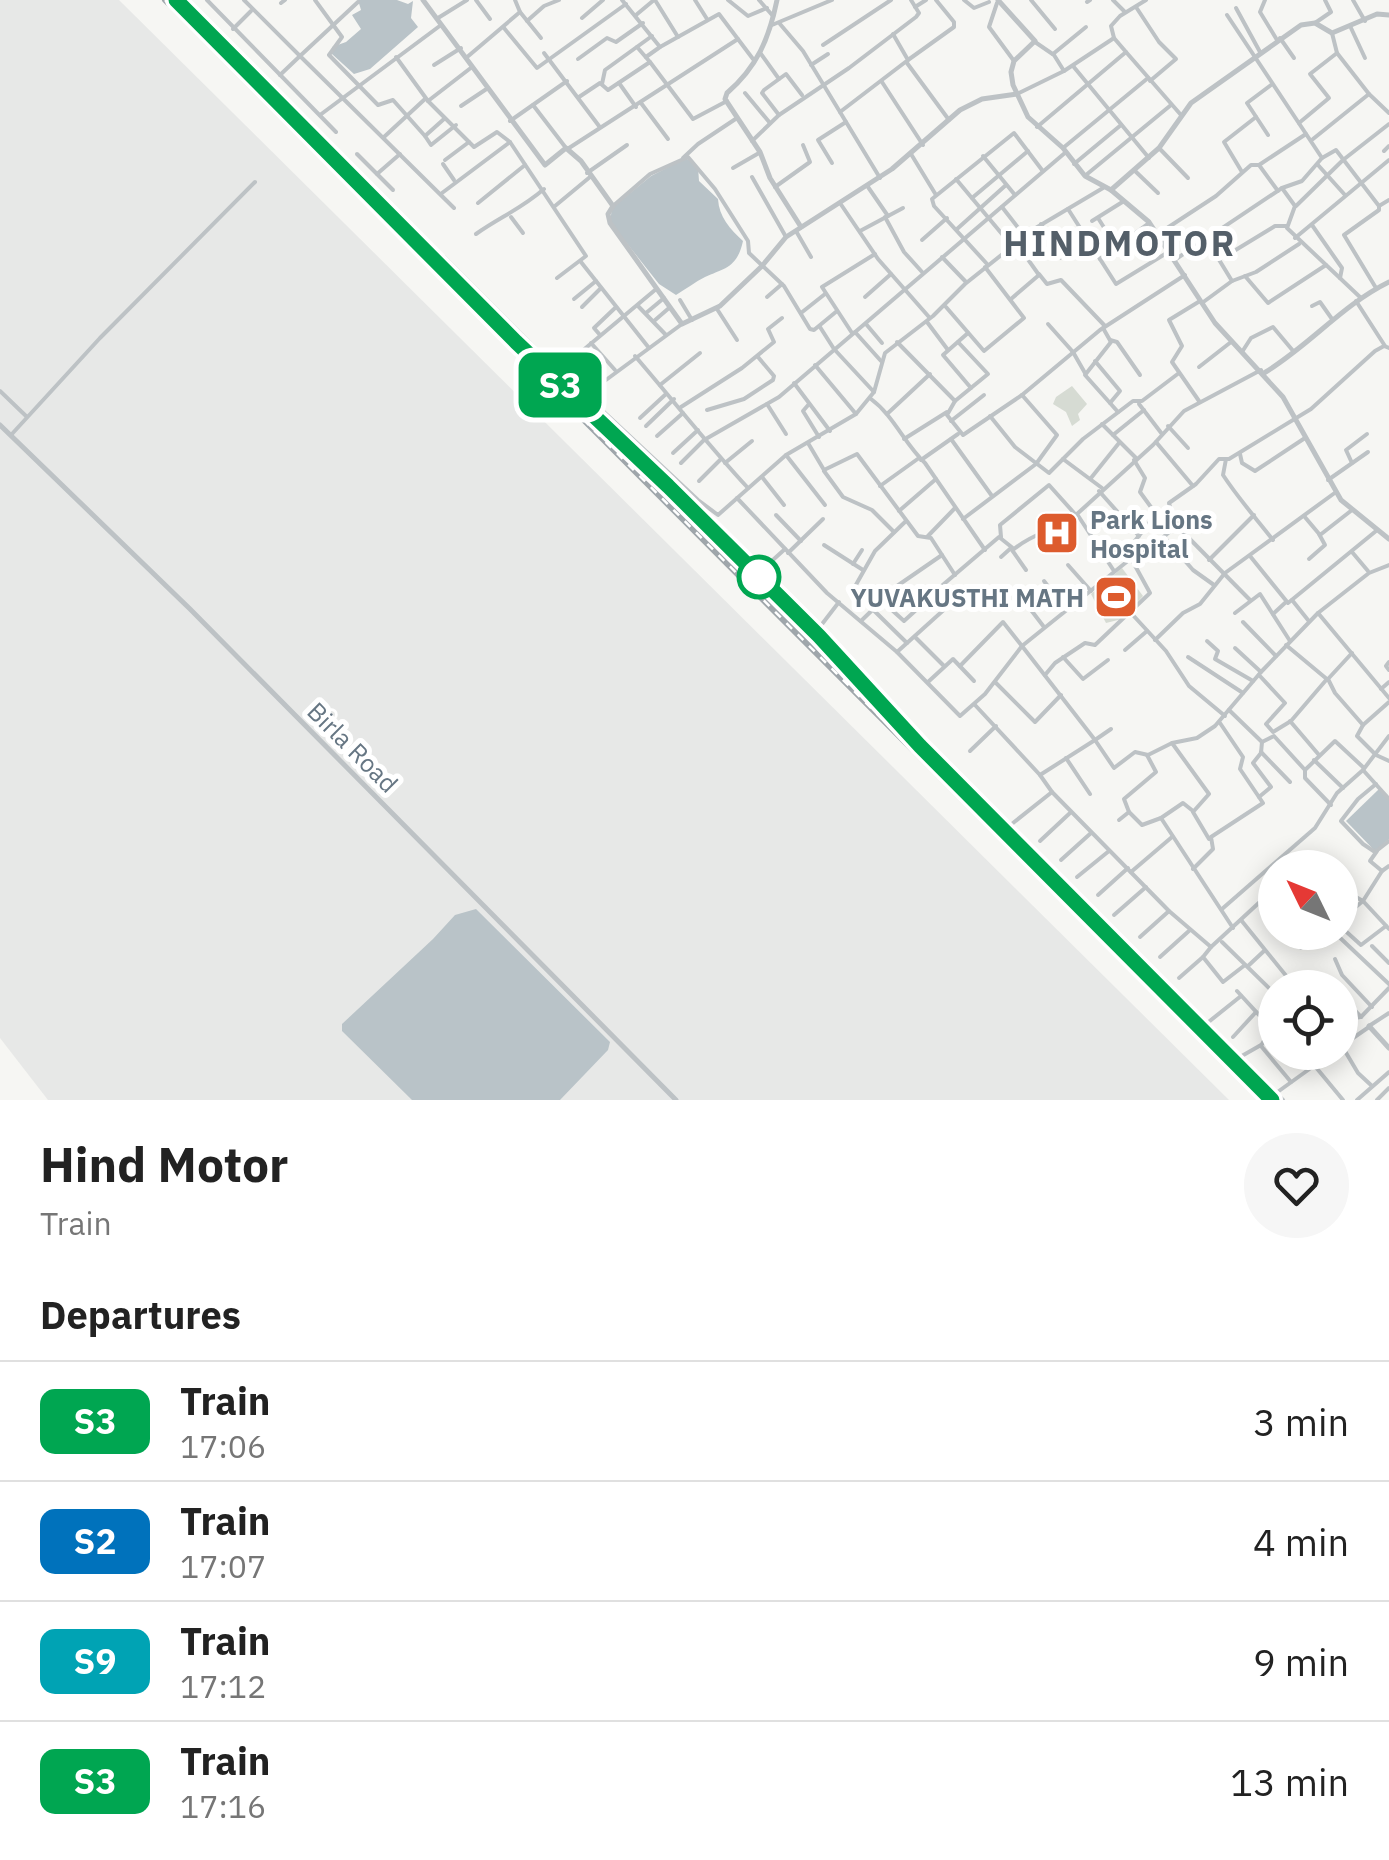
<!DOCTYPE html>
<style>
:root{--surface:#fff;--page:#f6f6f6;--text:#222;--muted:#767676;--line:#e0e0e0}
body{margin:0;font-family:"IBM Plex Sans",sans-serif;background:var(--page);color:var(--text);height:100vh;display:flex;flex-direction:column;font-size:38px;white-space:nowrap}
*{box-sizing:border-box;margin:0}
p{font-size:32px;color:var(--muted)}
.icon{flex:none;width:55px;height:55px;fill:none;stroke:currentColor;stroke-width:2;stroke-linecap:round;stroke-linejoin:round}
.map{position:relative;height:1100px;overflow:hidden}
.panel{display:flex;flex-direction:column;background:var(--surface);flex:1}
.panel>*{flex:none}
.badge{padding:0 20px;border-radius:15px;font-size:35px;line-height:65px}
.needle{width:65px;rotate:313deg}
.controls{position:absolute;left:1258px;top:850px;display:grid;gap:20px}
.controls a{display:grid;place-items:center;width:100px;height:100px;border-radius:50%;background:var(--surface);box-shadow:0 5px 25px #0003;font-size:50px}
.map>.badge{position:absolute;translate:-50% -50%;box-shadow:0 0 0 5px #fff}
h2{padding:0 40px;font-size:38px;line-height:90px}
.round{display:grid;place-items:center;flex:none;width:105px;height:105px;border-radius:52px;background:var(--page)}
.overview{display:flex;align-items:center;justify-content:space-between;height:170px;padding:0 40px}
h1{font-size:48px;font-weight:800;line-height:75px}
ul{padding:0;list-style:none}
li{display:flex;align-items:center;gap:30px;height:120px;padding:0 40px;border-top:2px solid var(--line)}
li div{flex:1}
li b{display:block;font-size:38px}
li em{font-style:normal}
li .badge{min-width:110px;font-weight:700;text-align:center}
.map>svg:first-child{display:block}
.built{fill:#e7e8e7}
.green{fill:#d6dbd3}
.water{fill:#b9c3c8}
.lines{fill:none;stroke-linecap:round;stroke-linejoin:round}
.minor{stroke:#bdc2c5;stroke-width:4}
.tertiary{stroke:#bdc2c5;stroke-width:5}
.rail-casing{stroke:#9fa6ab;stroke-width:6}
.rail{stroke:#fff;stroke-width:2.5;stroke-dasharray:8;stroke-linecap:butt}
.line-casing{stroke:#fff;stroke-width:22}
.line{stroke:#00a651;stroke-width:15}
.stop-dot{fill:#fff;stroke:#00a651;stroke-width:5}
.labels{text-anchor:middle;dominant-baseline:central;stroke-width:10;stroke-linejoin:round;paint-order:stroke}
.poi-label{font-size:25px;font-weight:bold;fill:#667683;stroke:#fff;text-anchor:start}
.street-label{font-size:25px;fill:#667683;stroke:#fff}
.district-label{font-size:35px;font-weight:bold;letter-spacing:2.5px;fill:#545f69;stroke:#fff}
</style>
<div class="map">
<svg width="1389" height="1100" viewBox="0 0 1389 1100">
<rect width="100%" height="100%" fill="#f6f6f3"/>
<!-- built -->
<path class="built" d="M0,0H119L1229,1100H48L0,1038Z"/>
<!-- green -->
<g class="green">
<path d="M1072,386L1087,404L1078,414L1080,420L1072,426L1066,412L1053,404L1056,397Z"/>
<path d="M1122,568L1143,596L1122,619L1106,623L1091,594Z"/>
</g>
<!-- water -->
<g class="water">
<path d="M358,0H397L408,4L413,1L411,18L418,27L370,69L354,74L332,54V47L346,42L361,29L352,15L361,10Z"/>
<path d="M686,158L698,167L699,181L718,199C719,217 730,229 743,241C737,268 725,268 705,277C695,282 686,289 676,295L659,284L610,222L612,208L651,176Z"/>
<path d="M1379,789L1389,799V839L1375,851L1346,821Z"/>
<path d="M476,909L610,1042L608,1050L560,1100H412L342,1031V1024L433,939L455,915Z"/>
</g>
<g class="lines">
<!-- minor -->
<g class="minor">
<path d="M207,0L336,132"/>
<path d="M244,0L300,56L280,75"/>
<path d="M315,0L342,37L329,55L378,105L393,100L425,136L444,119"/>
<path d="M476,0L490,19"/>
<path d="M622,0L660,47L719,14L753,59"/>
<path d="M655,0L678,37"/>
<path d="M695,0L707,19"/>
<path d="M728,0L748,16L767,8"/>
<path d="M759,0L773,16"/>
<path d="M964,0L974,8L989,2"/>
<path d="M1031,0L1055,29"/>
<path d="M1113,0L1125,12"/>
<path d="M1265,0L1260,12L1277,40"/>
<path d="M1353,0L1365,21"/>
<path d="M358,2L300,56L454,208"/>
<path d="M1087,2L1090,0"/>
<path d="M281,3L285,0"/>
<path d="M997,3L989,27L1014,61"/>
<path d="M915,7L926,0"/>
<path d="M1136,7L1159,42L1176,59L1150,81"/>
<path d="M1236,8L1260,52"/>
<path d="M520,12L541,38"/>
<path d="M636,15L654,0"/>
<path d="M1227,15L1322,158L1302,181L1282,188L1295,206L1287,228L1361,298"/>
<path d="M438,18L467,0"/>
<path d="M582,18L603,0"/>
<path d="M527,21L544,6L559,0"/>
<path d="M1315,23L1331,12L1325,0"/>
<path d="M780,24L803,51L880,178"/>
<path d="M772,25L832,0"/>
<path d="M504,28L537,68L626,4"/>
<path d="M1351,28L1365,58"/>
<path d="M233,29L251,11"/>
<path d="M1332,33L1337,53L1369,94"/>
<path d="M1280,38L1294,58"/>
<path d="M1035,42L1054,55L1064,71"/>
<path d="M823,45L891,0"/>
<path d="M637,47L650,62"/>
<path d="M1126,52L1181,115"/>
<path d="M544,53L599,126"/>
<path d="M761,54L779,79"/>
<path d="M1053,54L1086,27"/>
<path d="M396,57L428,101L472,67"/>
<path d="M646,57L660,47"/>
<path d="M466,58L520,12L515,0"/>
<path d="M578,59L607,38L616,42L643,23"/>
<path d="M908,60L954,27V22L936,0"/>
<path d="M907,63L949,120"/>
<path d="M434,65L461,48"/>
<path d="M811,65L828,54"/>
<path d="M1073,66L1149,158"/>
<path d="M882,82L923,145"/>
<path d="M619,83L636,107"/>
<path d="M602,84L605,70L652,36"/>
<path d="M745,93L770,123"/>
<path d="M1019,93L1064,71L1114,38"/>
<path d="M579,97L600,83L608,90L650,62L693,119L727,101"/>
<path d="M428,101L474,147L497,132L510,142L586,256L557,278"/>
<path d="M641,103L668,139"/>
<path d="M533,105L566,148"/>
<path d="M461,106L488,88"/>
<path d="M840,112L908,60L893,34"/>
<path d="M320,115L441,25"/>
<path d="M779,115L762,93L764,90L786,74L802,95"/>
<path d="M510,121L567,81"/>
<path d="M1299,123L1329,98L1310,74L1337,53"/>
<path d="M1037,127L1126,52L1114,38L1111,26L1120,16L1146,0"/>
<path d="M1268,135L1247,103L1271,85"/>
<path d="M425,136L431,145L456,125"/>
<path d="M384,137L425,99"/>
<path d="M1313,139L1369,94L1389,113"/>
<path d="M752,141L779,115L849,68L916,17L919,13L911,0"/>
<path d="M569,148L738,39"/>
<path d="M1063,148L1148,78"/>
<path d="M1159,148L1188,178"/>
<path d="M1384,151L1389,146"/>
<path d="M357,154L393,190"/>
<path d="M911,154L936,195"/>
<path d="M983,156L1015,195"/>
<path d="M683,158L698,144L737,118"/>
<path d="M1322,158L1336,150L1379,206L1389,200"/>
<path d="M445,160L469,142"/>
<path d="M832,163L818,140L846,122"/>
<path d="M443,164L454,180"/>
<path d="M1074,164L1121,125"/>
<path d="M1318,165L1345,195"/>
<path d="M733,168L759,153"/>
<path d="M1134,170L1158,193"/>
<path d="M1242,172L1224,142L1256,117"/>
<path d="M587,173L627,145"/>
<path d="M377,174L400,154"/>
<path d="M1086,175L1171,105"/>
<path d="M752,177L786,237"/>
<path d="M956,179L1012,246"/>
<path d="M775,187L810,162L803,145"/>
<path d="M868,187L888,216"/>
<path d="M1278,191L1259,165L1306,134"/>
<path d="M442,193L510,142"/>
<path d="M972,198L1028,151"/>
<path d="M478,203L525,165"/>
<path d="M840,203L878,259L929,317"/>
<path d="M555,206L590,177"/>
<path d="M613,206L650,174L688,157L715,189L748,241L749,253L784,286L810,329L814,330L837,311"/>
<path d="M1296,206L1343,160L1389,124"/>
<path d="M1002,207L1023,234"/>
<path d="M1068,209L1116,284L1170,251"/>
<path d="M511,217L523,233"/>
<path d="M885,217L904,252L923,273"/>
<path d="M1098,218L1117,248"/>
<path d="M1092,221L1124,201"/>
<path d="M1041,224L1060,258"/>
<path d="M1312,225L1342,268L1340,278"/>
<path d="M957,229L1006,185"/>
<path d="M796,231L811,257"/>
<path d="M860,231L903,208"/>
<path d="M476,234C500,217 521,209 544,189"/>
<path d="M1158,234L1216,196L1251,165H1259"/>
<path d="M1295,238L1389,160"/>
<path d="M922,240L947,218"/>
<path d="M1207,240L1232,281"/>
<path d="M1234,251L1275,226H1287"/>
<path d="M444,257L577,390L590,399"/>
<path d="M942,257L966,282"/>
<path d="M1100,259L1149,223"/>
<path d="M1176,259L1282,188"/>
<path d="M581,262L649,348"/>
<path d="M988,265L934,206L932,199L1014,133L1042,170"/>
<path d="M1039,274L1047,284L1061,280L1105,326"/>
<path d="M1245,276L1268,303L1326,265"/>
<path d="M1376,288L1344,235L1379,210V206"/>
<path d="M767,297L782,284"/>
<path d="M865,297L891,274"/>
<path d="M574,299L596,281"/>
<path d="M1011,299L1039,275L1017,244"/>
<path d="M680,300L692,320"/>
<path d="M1356,301L1385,346"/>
<path d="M1202,303L1232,281L1256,272L1299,244"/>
<path d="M638,306L666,335"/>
<path d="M1312,306L1320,302L1332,319"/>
<path d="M582,307L600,289"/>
<path d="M946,307L984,351L1024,318L985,267"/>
<path d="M717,309L737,340"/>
<path d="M646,313L664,298"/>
<path d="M801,313L825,294"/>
<path d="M654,321L669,308"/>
<path d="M927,322L948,350"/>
<path d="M682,324L591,391L590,399L698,500L718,515L786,455L856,414L874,392L885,353L933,316L965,284L1034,229L1103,188"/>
<path d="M866,324L882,343"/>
<path d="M1048,324L1073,352L1085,373"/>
<path d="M820,327L834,349L874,392"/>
<path d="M1103,328L1111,342L1085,375L1118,412"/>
<path d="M855,332L881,361"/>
<path d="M852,333L822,287L875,254"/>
<path d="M968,333L943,355L971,388"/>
<path d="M600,335L594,328L615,308"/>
<path d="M1110,340L1117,342L1140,375"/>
<path d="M897,342L955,401L988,374L958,342"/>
<path d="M591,343L615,370"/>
<path d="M1242,352L1251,338L1273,327L1294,352"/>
<path d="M635,356C673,400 708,445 748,488"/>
<path d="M1095,361L1120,391L1110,403"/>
<path d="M815,365L856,414"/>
<path d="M563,367L655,290"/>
<path d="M1199,367L1231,342"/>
<path d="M794,383L830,431"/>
<path d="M660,385L700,353"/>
<path d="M0,391L26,416"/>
<path d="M871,399C894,416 904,443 925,463L985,550"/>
<path d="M955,401L947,415L963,435L1022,395"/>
<path d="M1199,401L1172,362L1182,346L1169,320L1200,301"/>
<path d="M767,404L786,434"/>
<path d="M809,404L803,411L819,437"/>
<path d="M1139,404L1162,434"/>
<path d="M681,407L742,368L774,342L768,329L782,318"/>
<path d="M707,410L744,399L773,380L774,376L758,357"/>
<path d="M887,414L930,374"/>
<path d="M990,416L1015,447L1049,473L1083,439L1133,401H1142L1179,373"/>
<path d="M640,418L666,394"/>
<path d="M951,421L984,395"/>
<path d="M1102,424L1136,458"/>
<path d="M646,426L674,399"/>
<path d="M1168,426L1188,448"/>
<path d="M11,435L100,338L255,182"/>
<path d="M1113,435L1144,410"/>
<path d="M657,436L683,413"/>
<path d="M904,439L947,412"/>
<path d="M951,439L992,496"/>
<path d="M1156,442L1193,486"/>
<path d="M808,443L824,470L857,454L918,536L931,538L955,575"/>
<path d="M673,453L698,430"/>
<path d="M1240,454L1242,463L1255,471L1305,438"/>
<path d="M786,455L825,505"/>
<path d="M1063,459L1102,488"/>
<path d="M1226,459L1223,475C1238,498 1255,517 1273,540"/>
<path d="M921,460L958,434"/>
<path d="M681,463L704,440L779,397L1066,152"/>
<path d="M725,463L752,441"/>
<path d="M1352,463L1346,450L1367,434"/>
<path d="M824,471L843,497L872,510L894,532"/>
<path d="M762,477L784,505"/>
<path d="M1091,478L1119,443"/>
<path d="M1328,480L1368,452"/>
<path d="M699,481L720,460"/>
<path d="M880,486L919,458"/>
<path d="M1099,491L1139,536"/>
<path d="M737,498L827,593L897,652L960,716L985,694L1022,646L1095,740L1111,729"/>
<path d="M899,511L936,479"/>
<path d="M776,515L801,541"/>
<path d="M1304,516L1320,535L1352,510"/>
<path d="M963,519L1036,464L1057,435L1022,395L1100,330L1185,275"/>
<path d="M906,521L875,551L853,590L907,643"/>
<path d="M1176,525L1250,600"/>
<path d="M927,537L955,508"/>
<path d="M1001,537L1000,525L1049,485L1075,514"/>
<path d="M1164,537L1193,570L1214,585"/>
<path d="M824,545L863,570"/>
<path d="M1012,550L1026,570"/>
<path d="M1352,552L1368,571"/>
<path d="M788,553L823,519"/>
<path d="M1250,556L1288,603L1376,531"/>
<path d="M1001,557L1011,548"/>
<path d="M1309,559L1325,545L1319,534"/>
<path d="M1209,560L1254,515"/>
<path d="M853,564L862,550"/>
<path d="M1068,565L1091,591"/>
<path d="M764,568L785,549"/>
<path d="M1114,571L1077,514L1153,445L1184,411L1261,370"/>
<path d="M1044,581L1066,610"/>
<path d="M1018,593L1044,627"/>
<path d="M1292,600L1308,620"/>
<path d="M882,601L904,621L937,591"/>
<path d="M1131,613L1166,651L1189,686L1225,716"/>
<path d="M1235,613L1260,594L1290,641"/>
<path d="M1318,613L1389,698"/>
<path d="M1273,614L1286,602"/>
<path d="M861,621L897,586L942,555"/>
<path d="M1243,622L1276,656"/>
<path d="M819,628L839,602"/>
<path d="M916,638L944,666"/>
<path d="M1155,640L1183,613L1200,604L1225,573L1336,492"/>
<path d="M1207,641L1218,651L1215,659L1253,681"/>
<path d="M1286,645L1328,680"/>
<path d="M1235,648L1261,672"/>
<path d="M1125,650L1147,631"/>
<path d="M897,652L947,607L938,589L999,537L1014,549C1032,534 1055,529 1075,517"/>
<path d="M1352,653L1328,679L1335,693L1363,725L1389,702"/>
<path d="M1063,657L1083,679L1108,660"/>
<path d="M1188,657L1243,693"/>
<path d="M1389,662L1386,666L1389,670"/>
<path d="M960,666L1003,622L1022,646L1134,556L1151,548L1175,527L1169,503L1196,484L1219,459H1229L1311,409L1375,351L1384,346L1389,348"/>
<path d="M1045,675L1055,663L1085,643L1095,645L1150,593L1127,551L1156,514L1140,492L1145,478L1134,460"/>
<path d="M1259,675L1285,703L1266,724L1273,732L1291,721L1327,679"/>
<path d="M928,682L953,659L974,681"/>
<path d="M995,682L1035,722L1061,695"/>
<path d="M1381,689L1389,682"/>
<path d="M975,705L1040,775"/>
<path d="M1229,710L1262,742L1274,736L1305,770L1335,741L1364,768"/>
<path d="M1290,721L1319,755"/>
<path d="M1363,725L1357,736L1376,755L1389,761"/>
<path d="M1172,743L1209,794L1193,812L1209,839"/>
<path d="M970,751L996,726"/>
<path d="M1261,752L1290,782"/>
<path d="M1066,758L1090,794"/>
<path d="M1314,760L1343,788"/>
<path d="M1363,770L1389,799"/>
<path d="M1305,771V778L1331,805"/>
<path d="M1376,784L1358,799L1341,821L1363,844L1375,852L1389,841"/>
<path d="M1052,792L1169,911L1211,947L1275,888"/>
<path d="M1259,797L1271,787L1253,763L1261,753L1262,742"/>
<path d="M1129,812L1124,799L1156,772L1147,755"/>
<path d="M1161,818L1183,803L1193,811"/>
<path d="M1119,820L1129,812L1142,825L1161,818L1233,928"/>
<path d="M1013,823L1052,792L1040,775L1095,740L1114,768L1135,752L1148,755L1172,743L1197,738L1215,726L1261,672L1318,613L1369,573L1389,565"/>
<path d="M1040,841L1070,813"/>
<path d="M1377,851L1370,861L1382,871"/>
<path d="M1061,860L1091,833"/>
<path d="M1193,869L1213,849L1211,837L1263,803L1240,769L1243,757L1220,723"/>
<path d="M1131,872L1172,837"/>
<path d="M1077,877L1109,851"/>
<path d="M1071,888L1240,1057L1261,1045"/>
<path d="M1340,888L1363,901L1382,871L1389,866"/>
<path d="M1098,895L1128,868"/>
<path d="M1264,896L1275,913"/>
<path d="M1222,909L1315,828L1337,793L1363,770L1389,736"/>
<path d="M1114,915L1146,887"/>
<path d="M1241,920L1296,988"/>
<path d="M1340,920L1363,901L1389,929"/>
<path d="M1340,926L1361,945L1386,926"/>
<path d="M1288,932L1301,948L1322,932"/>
<path d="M1336,934L1389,984"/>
<path d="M1140,937L1169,911"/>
<path d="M1222,942L1275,994"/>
<path d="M1372,946L1389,963"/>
<path d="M1211,947L1203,957L1223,982L1245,965"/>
<path d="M1160,957L1190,930"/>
<path d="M1335,959L1342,975L1372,1007"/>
<path d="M1248,966L1264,951"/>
<path d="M1312,977L1320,988"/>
<path d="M1179,978L1203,957"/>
<path d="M1298,988L1316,973L1333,988"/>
<path d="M1237,991L1271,1028L1261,1046L1291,1082"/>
<path d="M1340,995L1361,1017"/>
<path d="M1340,1020L1361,1017L1389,988"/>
<path d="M1206,1024L1241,996"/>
<path d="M1369,1026L1389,1013"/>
<path d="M1233,1037L1256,1012"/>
<path d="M1342,1046L1358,1073L1372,1086"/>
<path d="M1340,1047L1369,1027"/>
<path d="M1311,1052L1314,1065L1343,1100"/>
<path d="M1276,1093L1283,1100"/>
<path d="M1272,1096L1333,1052"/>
<path d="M1357,1100L1389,1072"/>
<path d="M1377,1100L1389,1088"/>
</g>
<!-- tertiary -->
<g class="tertiary">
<path d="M423,0L545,165L566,148L581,161L613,206L608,214L610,223L682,324L720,306L762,266L786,237L892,169L960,110L982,99L1017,94"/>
<path d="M777,0C769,39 757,67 727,93L725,99L760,152L770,178L801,227"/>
<path d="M998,0L1035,41L1014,61L1011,72L1013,85L1028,117L1063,148L1085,176L1111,190L1149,222L1215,323L1283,397L1341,500L1389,539"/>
<path d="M1111,190L1159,148L1191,103L1301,25L1315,23L1332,33L1377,14L1389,15"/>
<path d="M1264,373C1309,346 1342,305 1389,282"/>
<path d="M0,425L190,609L676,1100"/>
<path d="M1369,1026L1389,1048"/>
</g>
<defs>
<path id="rail" d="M165,0L1262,1100"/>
</defs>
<!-- rail casing -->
<use href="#rail" class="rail-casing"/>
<!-- rail -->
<use href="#rail" class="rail"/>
</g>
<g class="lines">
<defs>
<path id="line" d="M176,0L516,342L668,486L819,636L920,746L1272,1100"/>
</defs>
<!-- line casing -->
<use href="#line" class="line-casing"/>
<!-- line -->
<use href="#line" class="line"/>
</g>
<!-- icons -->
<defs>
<symbol id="hospital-square" viewBox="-11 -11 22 22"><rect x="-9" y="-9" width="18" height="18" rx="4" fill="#dd5b2d" stroke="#fff"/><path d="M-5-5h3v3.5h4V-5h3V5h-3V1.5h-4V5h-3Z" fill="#fff"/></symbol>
<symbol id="stadium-square" viewBox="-11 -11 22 22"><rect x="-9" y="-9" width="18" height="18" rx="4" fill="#dd5b2d" stroke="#fff"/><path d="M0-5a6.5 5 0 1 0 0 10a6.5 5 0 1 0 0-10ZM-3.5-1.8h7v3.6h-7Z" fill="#fff"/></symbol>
</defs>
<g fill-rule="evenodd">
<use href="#hospital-square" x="1032" y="508" width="50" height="50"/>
<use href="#stadium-square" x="1091" y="572" width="50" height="50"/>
</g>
<!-- markers -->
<circle class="stop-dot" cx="759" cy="577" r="20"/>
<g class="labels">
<!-- poi labels -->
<g class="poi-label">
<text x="1090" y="519">Park Lions<tspan x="1090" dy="29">Hospital</tspan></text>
<text x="1084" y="597" text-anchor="end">YUVAKUSTHI MATH</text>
</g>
<!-- street labels -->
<g class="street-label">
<text transform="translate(353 747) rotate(45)">Birla Road</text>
</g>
<!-- district labels -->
<g class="district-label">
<text x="1120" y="243">HINDMOTOR</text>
</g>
</g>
</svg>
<div class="controls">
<a><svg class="needle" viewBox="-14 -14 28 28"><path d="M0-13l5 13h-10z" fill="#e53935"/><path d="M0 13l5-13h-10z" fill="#767676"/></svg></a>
<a><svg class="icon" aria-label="locate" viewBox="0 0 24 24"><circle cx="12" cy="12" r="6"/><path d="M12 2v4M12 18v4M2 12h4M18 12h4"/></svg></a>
</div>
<b class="badge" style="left:560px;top:385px;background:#00a651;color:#fff">S3</b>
</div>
<section class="panel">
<div class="overview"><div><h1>Hind Motor</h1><p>Train</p></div><a class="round"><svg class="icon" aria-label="heart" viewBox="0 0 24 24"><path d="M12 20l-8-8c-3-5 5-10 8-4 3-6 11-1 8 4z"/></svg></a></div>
<h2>Departures</h2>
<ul>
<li><span class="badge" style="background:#00a651;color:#fff">S3</span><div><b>Train</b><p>17:06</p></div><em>3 min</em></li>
<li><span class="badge" style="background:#0072bc;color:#fff">S2</span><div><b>Train</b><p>17:07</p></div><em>4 min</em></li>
<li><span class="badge" style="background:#00a3b4;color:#fff">S9</span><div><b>Train</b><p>17:12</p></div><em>9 min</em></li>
<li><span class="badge" style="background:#00a651;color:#fff">S3</span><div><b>Train</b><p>17:16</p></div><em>13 min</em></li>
</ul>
</section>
